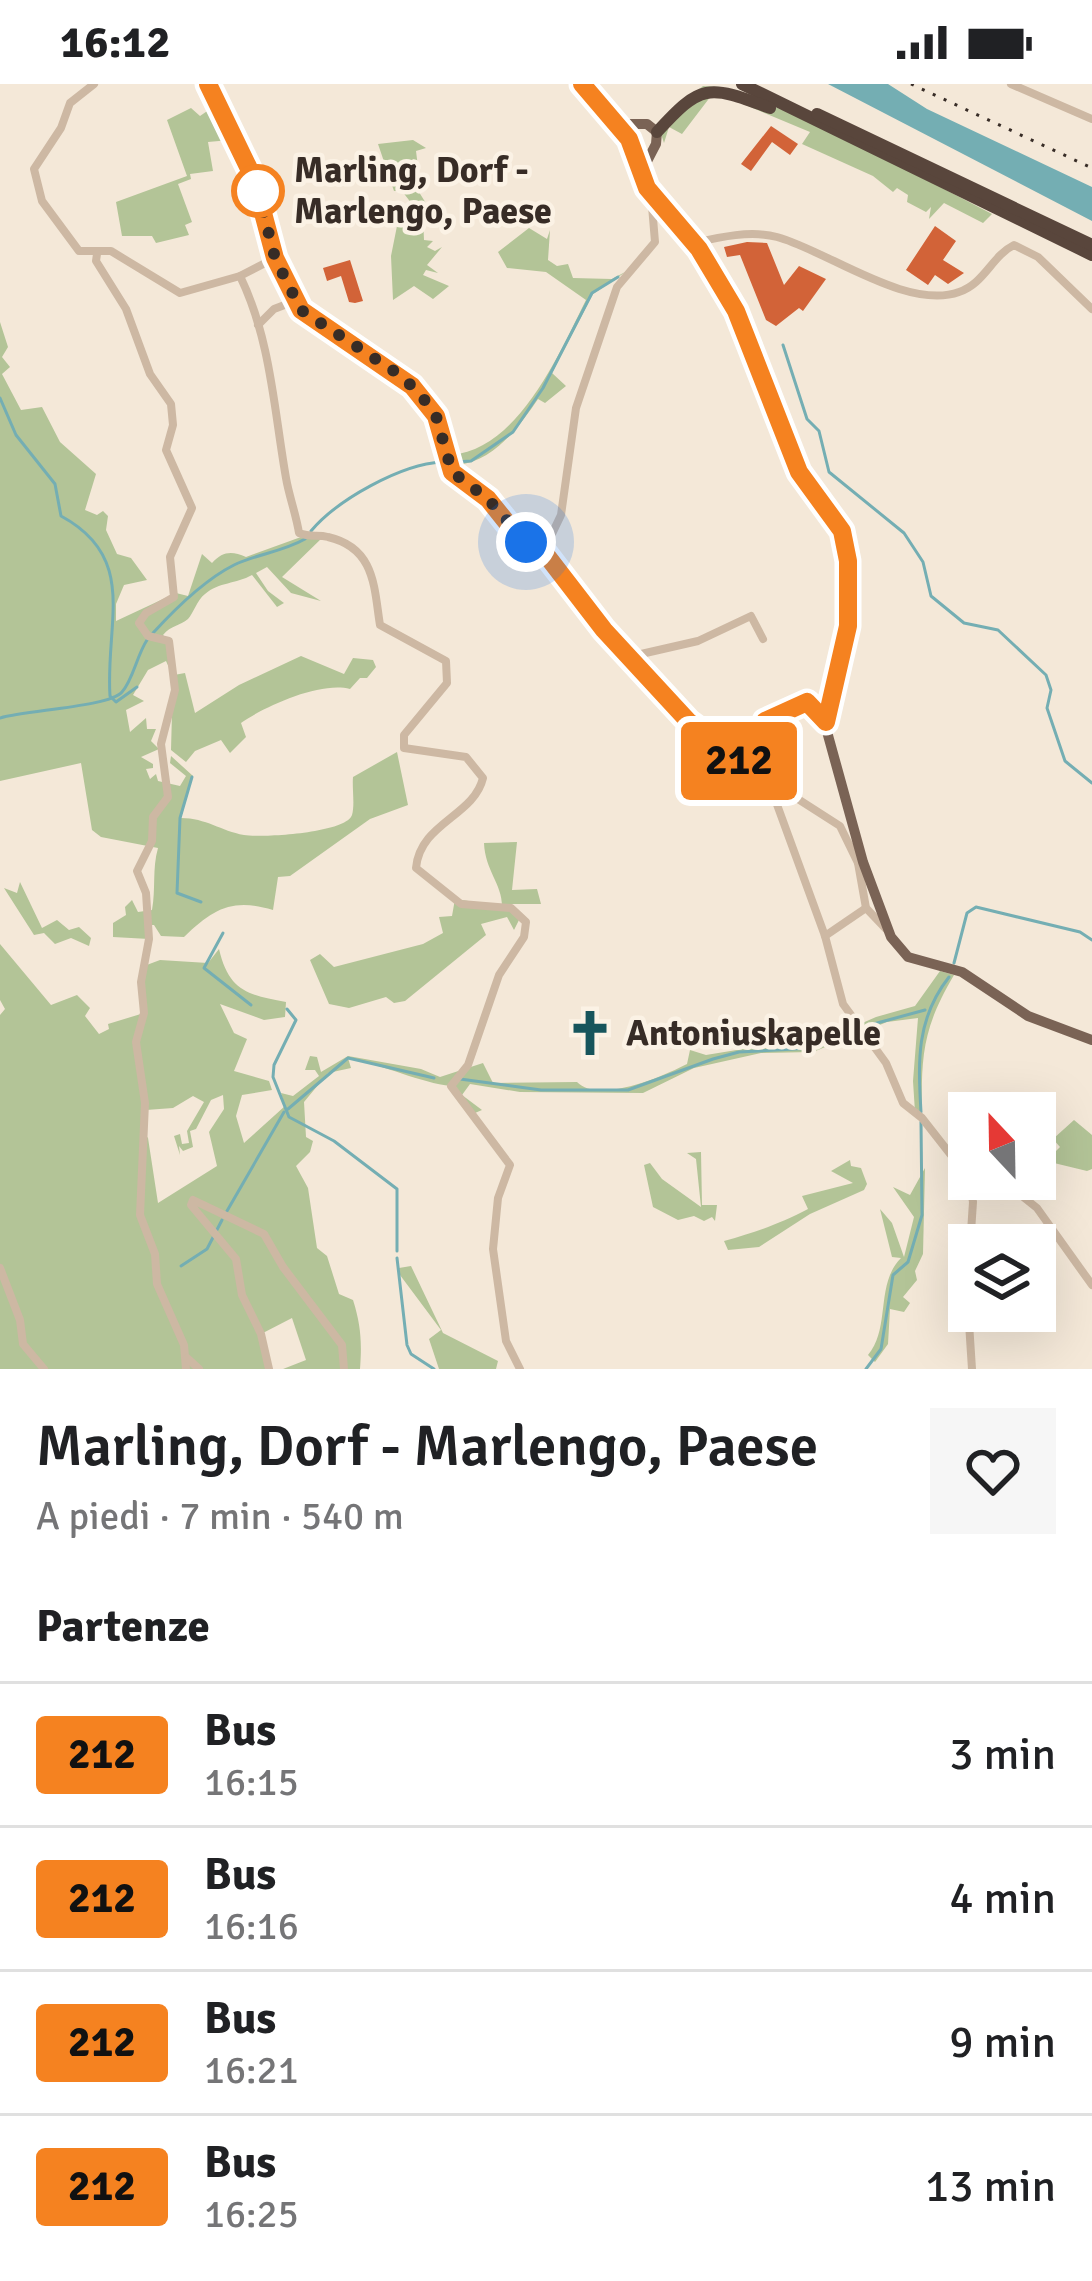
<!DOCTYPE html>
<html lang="it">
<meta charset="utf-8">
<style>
:root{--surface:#fff;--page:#f6f6f6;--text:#202124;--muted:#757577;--line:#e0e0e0}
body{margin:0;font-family:Signika,sans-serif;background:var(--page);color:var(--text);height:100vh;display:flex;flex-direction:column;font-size:45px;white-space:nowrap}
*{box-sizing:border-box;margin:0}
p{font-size:39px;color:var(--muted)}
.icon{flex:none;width:66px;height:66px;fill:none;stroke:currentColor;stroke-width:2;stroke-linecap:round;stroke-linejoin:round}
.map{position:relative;height:1285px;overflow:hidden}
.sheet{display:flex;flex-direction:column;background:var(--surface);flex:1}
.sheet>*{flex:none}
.badge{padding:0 24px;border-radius:9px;font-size:42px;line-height:78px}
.needle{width:78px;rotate:338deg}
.fabs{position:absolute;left:948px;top:1008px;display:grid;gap:24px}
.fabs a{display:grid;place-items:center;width:108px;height:108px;border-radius:0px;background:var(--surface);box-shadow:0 12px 48px #0002;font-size:60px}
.you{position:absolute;width:60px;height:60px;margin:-30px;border:9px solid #fff;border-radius:50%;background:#1a73e8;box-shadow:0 0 0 18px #1a73e833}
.map>.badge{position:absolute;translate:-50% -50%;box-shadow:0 0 0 6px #fff}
h2{padding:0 36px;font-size:45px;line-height:108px}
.round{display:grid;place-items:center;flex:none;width:126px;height:126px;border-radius:0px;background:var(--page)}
.summary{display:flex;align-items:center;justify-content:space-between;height:204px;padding:0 36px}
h1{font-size:57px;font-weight:600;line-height:90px}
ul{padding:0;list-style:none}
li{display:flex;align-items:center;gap:36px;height:144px;padding:0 36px;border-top:3px solid var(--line)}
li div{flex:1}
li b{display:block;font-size:45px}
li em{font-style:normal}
li .badge{min-width:132px;font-weight:700;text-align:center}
.status{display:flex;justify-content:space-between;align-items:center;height:84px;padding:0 60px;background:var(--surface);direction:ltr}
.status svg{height:33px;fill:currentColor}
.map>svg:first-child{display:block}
.green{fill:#b3c497;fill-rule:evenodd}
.water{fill:#74aeb3}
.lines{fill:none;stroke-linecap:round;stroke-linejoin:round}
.stream{stroke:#74aeb3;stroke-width:3}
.building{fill:#d26338}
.minor{stroke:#cdb8a3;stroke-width:8}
.major{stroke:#7a6355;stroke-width:10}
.highway{stroke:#59463c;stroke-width:12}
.rail{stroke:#372c26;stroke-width:3;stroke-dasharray:3 9;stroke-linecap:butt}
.line-casing{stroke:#fff;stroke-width:27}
.line{stroke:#f58220;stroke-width:18}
.walk{stroke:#372c26;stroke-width:12;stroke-dasharray:0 21.6}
.stop-dot{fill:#fff;stroke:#f58220;stroke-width:6}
.labels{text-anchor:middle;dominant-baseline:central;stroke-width:9;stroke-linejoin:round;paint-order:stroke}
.stop-label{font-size:36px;font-weight:bold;fill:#372c26;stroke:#fbf2e5;text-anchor:start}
.poi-label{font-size:36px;font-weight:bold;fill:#372c26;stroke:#fbf2e5;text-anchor:start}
</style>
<div class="status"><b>16:12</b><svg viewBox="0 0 49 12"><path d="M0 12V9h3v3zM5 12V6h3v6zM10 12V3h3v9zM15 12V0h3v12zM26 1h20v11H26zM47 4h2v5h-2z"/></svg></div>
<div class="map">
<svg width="1092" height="1285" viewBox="0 0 1092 1285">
<rect width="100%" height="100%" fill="#f4e8d8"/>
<!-- green -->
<g class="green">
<path d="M703,2L721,3L818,39L992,130L983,139L944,119L929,135L931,123L926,128L907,118L908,111L897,104L893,108L873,92L802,60L810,48L714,8L682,50L669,43L664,59L661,50L680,20Z"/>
<path d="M216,21L230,56L208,58L213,87L190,90L191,95L178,100L192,138L185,141L189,151L156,159L152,152H122L116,118L187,92L167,36L191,24L200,32Z"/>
<path d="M413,56L426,64L416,67L418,83L414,75L407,79L409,92L432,129L423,134L424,156L433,157L427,163L435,167L442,163L427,181L438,189L426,186L423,191L449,202L433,215L414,202L393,216L391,172L399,132L415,124L402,107H394L378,60Z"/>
<path d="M529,144L547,155L550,146L548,176L557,182L568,180L573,194L612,195L627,187L593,210L552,289L566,302L545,319L538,315C519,343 494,377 458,381L474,399L457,387L451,371C518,366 559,270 586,216L546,188L507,184L498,168Z"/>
<path d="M0,238L8,263L2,273L10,283L2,290L21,326L42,323L60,358L96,390L85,426L97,431L103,427L108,432L106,446L117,470L131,474L147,496L124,501L116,520V537L176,509L188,512L202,470L212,479C223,467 232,467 246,473L301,453L324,452L282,493L321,517L291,509L267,483L256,489L268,507L284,519L277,523L252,491C236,500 219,498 205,510C197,516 193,530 188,535C180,542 171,541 163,551L169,557L174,591L185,589L195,629L239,601L301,572L344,590L353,574L373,576L376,583L367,594H360L350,605C321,597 265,622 241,639L246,653L230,669L221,656L195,667L186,678L171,666L173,592L166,577L148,586L133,611L144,617L126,626L130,648L146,634L147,645H156L151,657L159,665L141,673L153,680V684L146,685L150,695L156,690L158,697L180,702L186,692L170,679L171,672L193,692L181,734C206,734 221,747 244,751C262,754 346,749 352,731C355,721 352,704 353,693L397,668L408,721L370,735L290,792L278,793L273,826C233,814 214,824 184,853L161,852L154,841H145L149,855L113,853V839L126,831L125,823L132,816L138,828L152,826C156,804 152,785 158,764L101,753L92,746L81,679L0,697Z"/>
<path d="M517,758L512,806L537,805L541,820H511L519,836L514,846L507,833L481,840L486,851L405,917L394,919L386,913L349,924L329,920L310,876L320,870L334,883L423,860L443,849L439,833L452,832L455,815L502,822C502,800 485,786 484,759Z"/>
<path d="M20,798L42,844L57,836L69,846L79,843L91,854L89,862L71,854L55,860L44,849L34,851L4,804L17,809Z"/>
<path d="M0,860L51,921L77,911L90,924L85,932L99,950L109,945L108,940L144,929V882L160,876L208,879L219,865C229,908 249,911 286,918L285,933L264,936L220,920L234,949L247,955L234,987L269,997L272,1006L242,1011L236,1032L244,1059L285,1022L281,1009L293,1012L319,992L315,986H305L310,972L317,973L321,988L348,972L421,985L440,993L483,979L493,999L577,998C598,1020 662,993 687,980L690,966L706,971L792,957L817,959L876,933L915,922L940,887L954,891C922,945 921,973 922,1034L915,1028L913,997L918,934L887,938L813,968L761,969L694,984L643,1009L520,1008L470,1000L462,1011L482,1026L475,1029L451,1002C421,999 384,981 348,974L351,984L328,989L304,1018L306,1053L313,1057L310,1068L296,1082L308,1104L317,1164L327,1172L339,1210L353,1216C361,1241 362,1259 360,1285H283L306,1276L292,1234L261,1250L269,1285H0V931L5,925L0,916ZM223,1011L224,1025L209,1048L217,1082L158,1119L148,1054L142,1047L146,1026L173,1024L193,1012L204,1018L187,1047L189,1059L182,1060L180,1050L174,1052L180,1071L179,1062L183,1067L193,1063L190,1047L196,1045L211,1016Z"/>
<path d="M1074,1036L1092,1051V1085L1087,1087L1054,1079L1035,1067L1044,1048L1049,1051L1042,1060L1053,1070L1060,1063L1053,1055Z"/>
<path d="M701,1068L702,1121H717L715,1137L712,1133L704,1137L694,1132L678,1136L653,1123L644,1081L650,1079L662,1095L701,1123L696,1075L687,1069Z"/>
<path d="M850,1076L851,1082L861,1084L867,1100L864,1106L810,1130L759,1163L728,1166L724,1157C756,1148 777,1141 808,1125L802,1112L853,1099L831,1087Z"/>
<path d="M925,1084L923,1170L915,1187L917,1196L903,1213L910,1219L904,1228L890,1225L888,1260L875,1278L868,1271C891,1244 875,1200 901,1174L892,1173L880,1125L892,1139L904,1173L914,1133L893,1103L910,1111Z"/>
<path d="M411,1182L443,1249L498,1277L496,1285H439L429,1255L441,1246L400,1191L399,1184Z"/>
</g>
<!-- water -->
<path class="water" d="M828,0H888L927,25L1092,103V137Z"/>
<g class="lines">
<!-- stream -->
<g class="stream">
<path d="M783,261L807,335L819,347L829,388L904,449L923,478L931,512L964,539L998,546L1046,591L1051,606L1047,624L1065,677L1092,699"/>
<path d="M0,314L16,351L55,400L61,432C139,474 105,539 110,612L116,618L137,603"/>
<path d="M455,378L471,377L513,348L543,304L592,209L618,193"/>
<path d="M311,447C337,416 401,380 442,378"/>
<path d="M153,549C175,525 204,496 234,481C257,470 282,468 305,455"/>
<path d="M0,634C26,626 109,623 122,608C133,596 137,571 147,556"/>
<path d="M192,693L180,734L177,809L201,818"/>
<path d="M223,849L204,884L251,921"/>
<path d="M954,879L967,829L976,823L1080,848L1092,856"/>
<path d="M287,925L296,936L274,981L273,993L289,1033L334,1057L397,1105V1167"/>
<path d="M866,942L925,926"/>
<path d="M460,995L541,1006H628L713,975L739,968L814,964L853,949"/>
<path d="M288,1025L348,974L434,994"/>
<path d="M921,1028C918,977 916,935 949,893"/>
<path d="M227,1127L284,1028"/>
<path d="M397,1174L407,1261L411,1270L434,1285"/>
<path d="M181,1182L207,1165L222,1136"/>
<path d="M866,1285L881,1265L893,1191L908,1178L922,1131L921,1038"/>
</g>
</g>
<!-- building -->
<g class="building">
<path d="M771,42L798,60L790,71L772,58L751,87L741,80Z"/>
<path d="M935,142L956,157L943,176L964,189L948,200L935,191L928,201L906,186Z"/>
<path d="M747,158L767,159L784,201L799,182L826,195L803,227L799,224L776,242L766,236L740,171L727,173L724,163Z"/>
<path d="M350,176L363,217L355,219L349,218L341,192L327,197L323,184Z"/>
</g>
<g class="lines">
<!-- minor -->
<g class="minor">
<path d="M94,0L70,19L61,44L34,85L42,117L79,167H111L180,209L240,192L275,174"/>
<path d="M208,0L254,95L275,174L301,226L403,293L423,314L436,332L452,388L488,415L526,458L542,457L551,452L561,431L576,324L617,203L655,158L652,122L656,116"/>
<path d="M1011,0L1092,35"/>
<path d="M694,159C720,153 751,146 777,153C826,166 907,227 959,208C984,200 992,172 1014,161L1038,173L1092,225"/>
<path d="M97,170L96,177L126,225L150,290L171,320L173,341L166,366L192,424L170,473L174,513L146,529L139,539L148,552L169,557L175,606L161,660L168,713L153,733L152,757L137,787L146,809L149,855L141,898L144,929L136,958L145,1019L140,1131L155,1170L157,1200L184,1261L186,1285"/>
<path d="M240,192C271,256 274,326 286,394C289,412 296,430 299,449C311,454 317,450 328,453C376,464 374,505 380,541L446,577L447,599L404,651V664L466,673L483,694C474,732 420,739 416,784L461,820L511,824L526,838L524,853L499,891L468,981L451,1002L510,1081L498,1114L493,1165L506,1257L520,1285"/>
<path d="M258,241L274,225L295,217"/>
<path d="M537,459L605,546L689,638L717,663L840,742L858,779L863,778"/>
<path d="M628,573L698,557L751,532L763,555"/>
<path d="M826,638L807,618L765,637L761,650L768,696L825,852L843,920L886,979L903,1019L922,1034L969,1094"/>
<path d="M858,779L866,824L886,845"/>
<path d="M825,852L866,824"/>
<path d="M969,1095L973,1118L967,1208L972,1285"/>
<path d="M1001,1095L1037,1124L1092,1201"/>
<path d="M0,1184L20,1236L23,1260L44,1285"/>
<path d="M187,1274L199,1285"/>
<path d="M269,1285L261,1250L242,1211L236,1175L191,1121L193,1116L264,1150L283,1183L342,1261L344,1285"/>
</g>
<!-- major -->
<g class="major">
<path d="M582,0L629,55L647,104L699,165L732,220L799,388L842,447L848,477V542L826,644L863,778L891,853L908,873L962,888L1028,932L1092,956"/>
<path d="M616,40H647L657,48L656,60L643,85"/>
</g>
<!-- highway -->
<g class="highway">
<path d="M742,0L1092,171"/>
<path d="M817,30L1092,161"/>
<path d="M657,48C701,0 707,0 770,24"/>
</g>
<!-- rail -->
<path class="rail" d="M911,0L1092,84"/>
</g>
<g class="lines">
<defs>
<path id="line" d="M208,0L254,95L275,174L301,226L412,302L436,332L452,388L488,415L520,455L537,459L604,546L689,638L768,696L761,650L765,637L807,618L826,638L848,542V477L842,447L799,388L736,227L699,165L647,104L629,55L582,0"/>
</defs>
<!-- line casing -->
<use href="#line" class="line-casing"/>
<!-- line -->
<use href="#line" class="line"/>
<!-- walk -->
<path class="walk" d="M258,107L275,174L301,226L403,293L423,314L436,332L452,388L488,415L526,458"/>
</g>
<!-- icons -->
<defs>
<symbol id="church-bare" viewBox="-9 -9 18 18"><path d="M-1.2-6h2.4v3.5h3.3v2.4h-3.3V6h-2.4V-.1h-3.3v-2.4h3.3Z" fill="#17555c" stroke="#fbf2e5" stroke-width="2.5" paint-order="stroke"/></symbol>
</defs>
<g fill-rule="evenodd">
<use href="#church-bare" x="557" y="916" width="66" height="66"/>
</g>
<!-- markers -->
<circle class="stop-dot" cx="258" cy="107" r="24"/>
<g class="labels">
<!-- stop labels -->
<g class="stop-label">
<text x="294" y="86">Marling, Dorf -<tspan x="294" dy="41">Marlengo, Paese</tspan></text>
</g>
<!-- poi labels -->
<g class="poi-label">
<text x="626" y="949">Antoniuskapelle</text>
</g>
</g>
</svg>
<div class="fabs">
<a><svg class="needle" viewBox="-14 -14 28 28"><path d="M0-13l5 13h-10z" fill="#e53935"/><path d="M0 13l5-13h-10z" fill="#757577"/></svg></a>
<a><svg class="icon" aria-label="layers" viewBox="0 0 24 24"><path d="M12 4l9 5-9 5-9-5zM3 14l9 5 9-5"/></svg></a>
</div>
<div class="you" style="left:526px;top:458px"></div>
<b class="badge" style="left:739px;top:677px;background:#f58220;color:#111">212</b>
</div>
<section class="sheet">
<div class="summary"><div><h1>Marling, Dorf - Marlengo, Paese</h1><p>A piedi · 7 min · 540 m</p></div><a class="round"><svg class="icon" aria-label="heart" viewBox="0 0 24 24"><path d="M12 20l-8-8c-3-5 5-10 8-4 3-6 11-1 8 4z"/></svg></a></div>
<h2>Partenze</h2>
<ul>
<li><span class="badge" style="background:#f58220;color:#111">212</span><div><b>Bus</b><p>16:15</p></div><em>3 min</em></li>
<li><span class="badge" style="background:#f58220;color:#111">212</span><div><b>Bus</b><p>16:16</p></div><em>4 min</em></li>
<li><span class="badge" style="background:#f58220;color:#111">212</span><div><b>Bus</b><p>16:21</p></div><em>9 min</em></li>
<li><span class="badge" style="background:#f58220;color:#111">212</span><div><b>Bus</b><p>16:25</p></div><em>13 min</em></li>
</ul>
</section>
